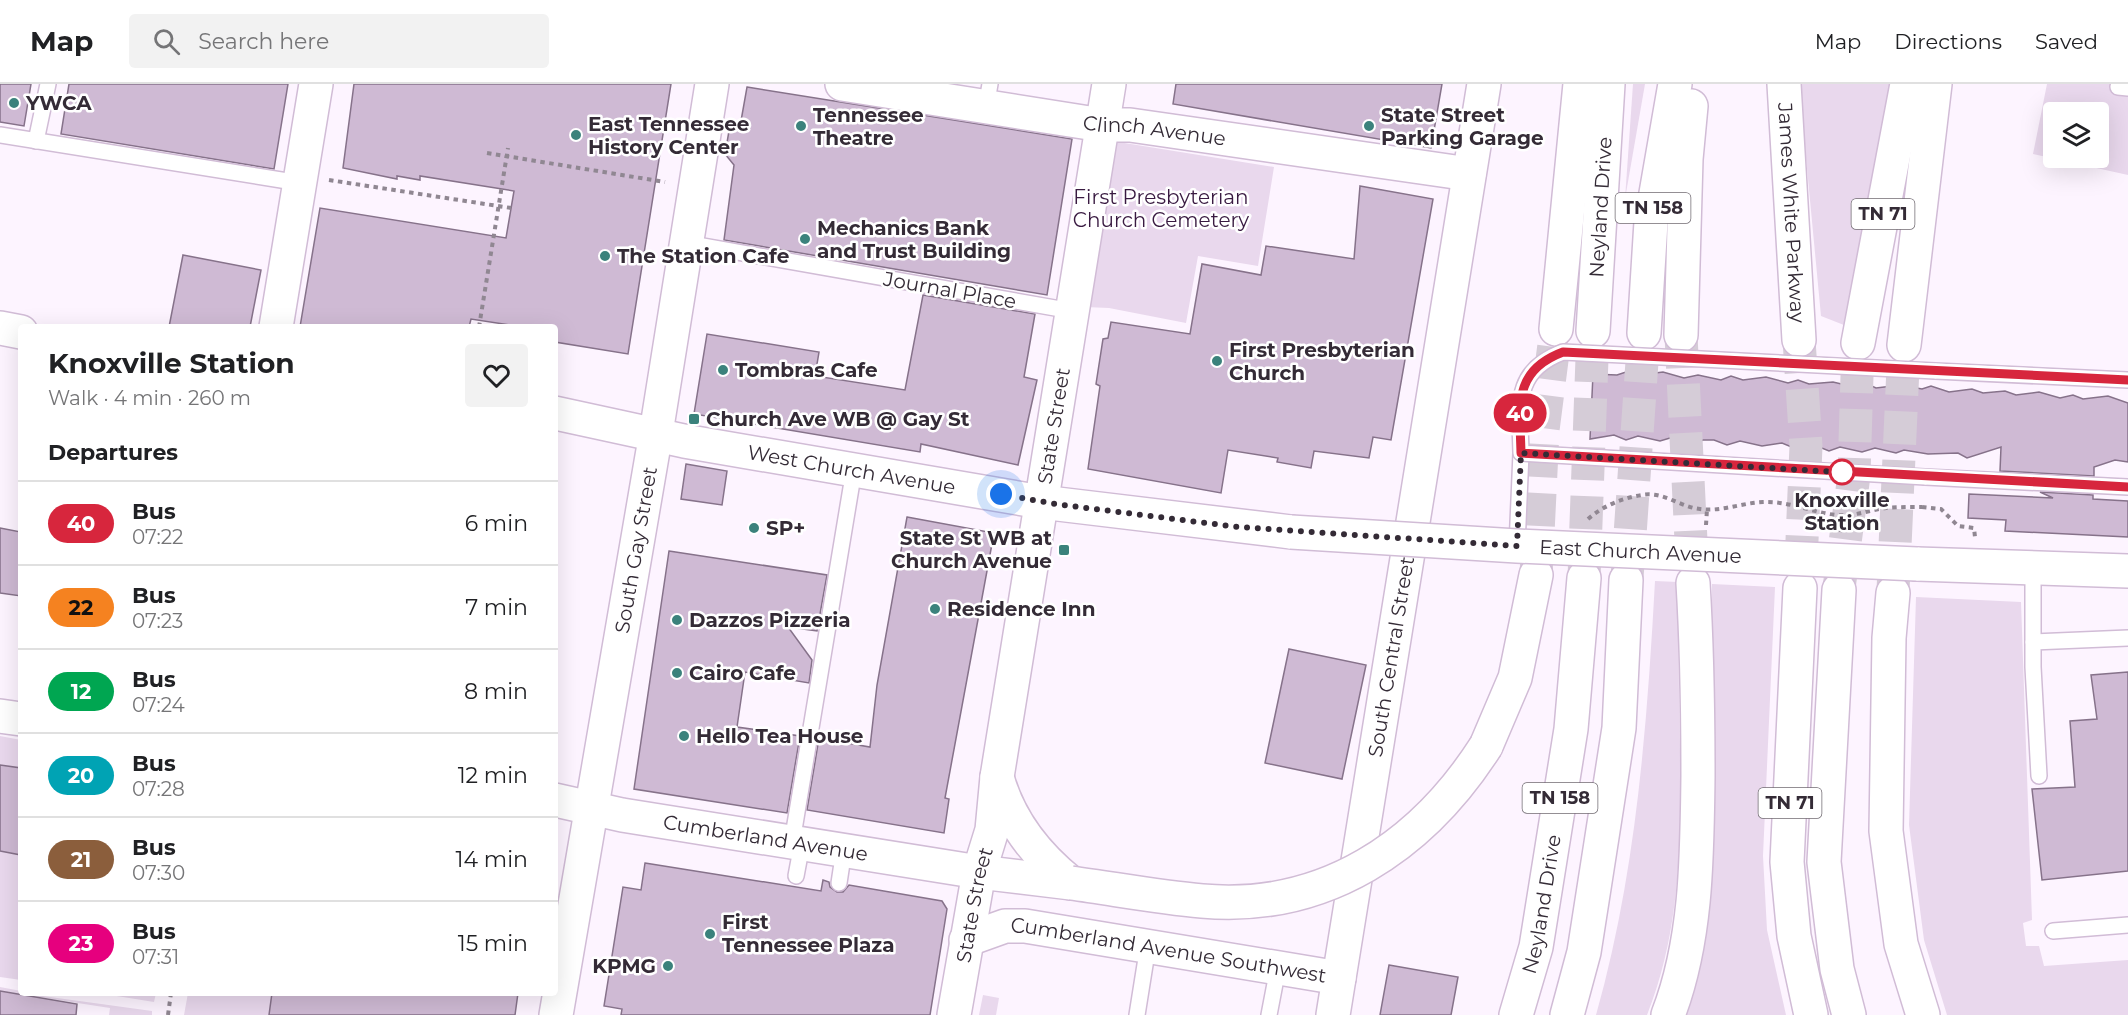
<!DOCTYPE html>
<meta charset="utf-8">
<style>
:root{--surface:#fff;--page:#f2f2f2;--text:#202124;--muted:#757577;--line:#e0e0e0}
body{margin:0;font-family:Montserrat,sans-serif;background:var(--page);color:var(--text);height:100vh;display:flex;flex-direction:column;font-size:22px;white-space:nowrap}
*{box-sizing:border-box;margin:0}
p{font-size:20px;color:var(--muted)}
.icon{flex:none;width:33px;height:33px;fill:none;stroke:currentColor;stroke-width:2;stroke-linecap:round;stroke-linejoin:round}
.map{position:relative;flex:1;overflow:hidden}
.details{position:absolute;left:18px;top:240px;width:540px;height:672px;display:flex;flex-direction:column;background:var(--surface);border-radius:6px;box-shadow:0 6px 24px #0002}
.details>*{flex:none}
.badge{padding:0 12px;border-radius:20px;font-size:21px;line-height:39px}
.fabs{position:absolute;left:2043px;top:18px;display:grid;gap:12px}
.fabs a{display:grid;place-items:center;width:66px;height:66px;border-radius:6px;background:var(--surface);box-shadow:0 6px 24px #0002;font-size:30px}
.you{position:absolute;width:30px;height:30px;margin:-15px;border:4px solid #fff;border-radius:50%;background:#1a73e8;box-shadow:0 0 0 9px #1a73e833}
.map>.badge{position:absolute;translate:-50% -50%;box-shadow:0 0 0 3px #fff}
h2{padding:0 30px;font-size:22px;line-height:54px}
.round{display:grid;place-items:center;flex:none;width:63px;height:63px;border-radius:6px;background:var(--page)}
.summary{display:flex;align-items:center;justify-content:space-between;height:102px;padding:0 30px}
h1{font-size:28px;font-weight:700;line-height:45px}
ul{padding:0;list-style:none}
li{display:flex;align-items:center;gap:18px;height:84px;padding:0 30px;border-top:2px solid var(--line)}
li div{flex:1}
li b{display:block;font-size:22px}
li em{font-style:normal}
li .badge{min-width:66px;font-weight:700;text-align:center}
header{display:flex;align-items:center;gap:36px;box-sizing:border-box;height:84px;padding:0 30px;background:var(--surface);border-bottom:2px solid var(--line)}
header strong{font-size:28px}
nav{display:flex;gap:33px;margin-inline-start:auto;font-size:21px}
.search{width:420px;height:54px;background:var(--page);display:flex;align-items:center;gap:15px;box-sizing:border-box;padding:0 21px;border-radius:6px;color:var(--muted);font-size:22px}
.map>svg:first-child{display:block}
.green{fill:#e9d8ed;fill-rule:evenodd}
.building{fill:#cfbad4;stroke:#86728a;stroke-width:1.5}
.lines{fill:none;stroke-linecap:round;stroke-linejoin:round}
.motorway-tunnel{stroke:#d5ccd7;stroke-width:33;stroke-dasharray:33 16;stroke-linecap:butt}
.service-casing{stroke:#d1bcd6;stroke-width:18}
.tertiary-casing{stroke:#d1bcd6;stroke-width:36}
.secondary-casing{stroke:#d1bcd6;stroke-width:36}
.primary-casing{stroke:#d1bcd6;stroke-width:36}
.motorway-casing{stroke:#d1bcd6;stroke-width:36}
.path{stroke:#908792;stroke-width:4;stroke-dasharray:4.5 4.5;stroke-linecap:butt}
.service{stroke:#fff;stroke-width:15}
.tertiary{stroke:#fff;stroke-width:33}
.secondary{stroke:#fff;stroke-width:33}
.primary{stroke:#fff;stroke-width:33}
.motorway{stroke:#fff;stroke-width:33}
.service-bridge-casing{stroke:#d1bcd6;stroke-width:18;stroke-linecap:butt}
.tertiary-bridge-casing{stroke:#d1bcd6;stroke-width:36;stroke-linecap:butt}
.motorway-bridge-casing{stroke:#d1bcd6;stroke-width:36;stroke-linecap:butt}
.path-bridge{stroke:#908792;stroke-width:4;stroke-dasharray:4.5 4.5;stroke-linecap:butt}
.service-bridge{stroke:#fff;stroke-width:15}
.tertiary-bridge{stroke:#fff;stroke-width:33}
.motorway-bridge{stroke:#fff;stroke-width:33}
.line-casing{stroke:#fff;stroke-width:14}
.line{stroke:#d7263d;stroke-width:9}
.walk{stroke:#342b36;stroke-width:6;stroke-dasharray:0 10.8}
.poi-dot{fill:#3b827c;stroke:#fff;stroke-width:2}
.stop-dot{fill:#fff;stroke:#d7263d;stroke-width:3}
.labels{text-anchor:middle;dominant-baseline:central;stroke-width:5;stroke-linejoin:round;paint-order:stroke}
.shield{fill:#fff;stroke:#716b72;stroke-width:1.5}
.shield-label{font-size:18px;font-weight:bold;fill:#342b36}
.poi-label{font-size:20px;font-weight:bold;fill:#342b36;stroke:#fff;text-anchor:start}
.street-label{font-size:20px;fill:#342b36;stroke:#fff}
.park-label{font-size:20px;fill:#391a41;stroke:#fff}
.stop-label{font-size:20px;font-weight:bold;fill:#342b36;stroke:#fff}
</style>
<header>
<strong>Map</strong>
<div class="search"><svg class="icon" aria-label="search" viewBox="0 0 24 24"><circle cx="10" cy="10" r="6"/><path d="M15 15l6 6"/></svg>Search here</div>
<nav><a>Map</a><a>Directions</a><a>Saved</a></nav>
</header>
<div class="map">
<svg width="2128" height="931" viewBox="0 0 2128 931">
<rect width="100%" height="100%" fill="#fdf4ff"/>
<!-- green -->
<g class="green">
<path d="M1633,0H1645L1625,115Z"/>
<path d="M1799,0H1896L1849,243L1821,232Z"/>
<path d="M2047,0H2128V91L2033,70ZM2054,28H2098V74H2054Z"/>
<path d="M1112,57L1274,83L1258,182L1198,172L1186,239L1109,224L1085,223Z"/>
<path d="M1655,497L1678,498C1678,555 1679,611 1680,667C1681,757 1681,846 1647,931H1596C1636,790 1647,643 1655,497Z"/>
<path d="M1712,500L1775,503L1763,772L1767,846L1786,931H1686L1692,910L1712,601Z"/>
<path d="M1916,513L2021,518L2032,836L2023,839L2026,862H2039L2044,882L2128,876V931H1947L1924,856L1909,741Z"/>
<path d="M0,652L21,656V679L18,684L0,681Z"/>
<path d="M0,767L21,770V896L0,893Z"/>
<path d="M0,903L21,907V909L152,927V931H109L110,924L0,907Z"/>
<path d="M98,909H156L154,918Z"/>
<path d="M188,909H272L269,931H184Z"/>
<path d="M983,911L999,914L996,931H979Z"/>
</g>
<!-- building -->
<g class="building">
<path d="M0,0H31L24,42L0,38Z"/>
<path d="M69,0H288L274,85L61,50Z"/>
<path d="M354,0H671L628,270L555,258V243H523L471,235L469,243H300L320,124L506,154L514,107L420,92V96L397,92V95L343,84Z"/>
<path d="M1176,0H1442L1431,64L1173,20Z"/>
<path d="M747,3L1072,55L1047,211L724,156L734,81L725,70L729,47L741,37Z"/>
<path d="M1360,102L1433,115L1391,356L1373,353L1369,374L1314,367L1311,384L1277,378L1278,374L1228,366L1221,409L1088,385L1100,302L1096,300L1103,255L1108,254L1111,238L1190,250L1202,180L1261,191L1266,162L1354,175Z"/>
<path d="M183,171L261,186L250,243H169Z"/>
<path d="M923,211L1035,230L1024,293L1037,296L1018,381L921,360L920,368L694,330L707,250L819,268L815,292L905,306Z"/>
<path d="M1629,287L1640,291L1663,288L1684,294L1698,291L1721,296L1731,292L1743,296L1766,293L1788,299L1798,296L1809,300L1833,298L1854,303L1865,299L1876,304L1901,301L1922,305L1931,302L1949,308L1972,305L1983,309L2005,307L2016,311L2039,308L2060,314L2073,311L2083,315L2108,312L2128,319V378L2115,376L2094,383V392L2000,387L2001,363L1967,374L1958,369L1928,370L1904,366L1896,369L1875,364L1862,368L1840,363L1829,367L1817,362L1794,364L1782,359L1762,362L1740,357L1727,361L1714,356H1703L1693,360L1682,355L1670,354L1660,357L1638,352L1626,356L1614,351L1590,355L1593,290L1617,291Z"/>
<path d="M686,380L727,387L722,421L681,415Z"/>
<path d="M2040,408L2093,411V415L2128,417V453L2005,447L2006,436L1968,434L1969,410L2053,414Z"/>
<path d="M907,433L994,449L945,714L949,715L944,749L807,726L819,654L870,663L877,601Z"/>
<path d="M0,444L21,448V512L0,509Z"/>
<path d="M669,467L827,491L817,547L788,543L812,576L809,599L745,588L737,643L800,652L787,729L634,705Z"/>
<path d="M1289,565L1366,581L1342,695L1265,679Z"/>
<path d="M2128,588V787L2042,796L2032,705L2075,703L2070,637L2097,635L2091,591Z"/>
<path d="M0,681L21,684V771L0,767Z"/>
<path d="M645,779L821,807L823,796L829,798L830,803L837,808H843L849,801L942,817L947,825L930,931H621L622,925L604,922L623,803L641,806Z"/>
<path d="M1389,881L1458,893L1451,931H1380Z"/>
<path d="M0,907L77,920L76,931H0Z"/>
<path d="M272,909H518L515,931H269Z"/>
</g>
<g class="lines">
<!-- motorway-tunnel -->
<g class="motorway-tunnel">
<path d="M1681,251L1693,498"/>
<path d="M1799,256L1806,362L1800,503"/>
<path d="M1536,491L1543,346L1556,245"/>
<path d="M1584,494L1593,247"/>
<path d="M1627,494L1644,249"/>
<path d="M1839,504L1854,391L1858,259"/>
<path d="M1893,507L1904,261"/>
</g>
<defs>
<g id="service">
<path d="M2118,3L2128,4"/>
<path d="M986,23L990,0"/>
<path d="M0,51L300,99"/>
<path d="M36,57L48,0"/>
<path d="M686,159L1072,227"/>
<path d="M1935,287L2128,296"/>
<path d="M1925,393L2128,403"/>
<path d="M1517,462L1521,369"/>
<path d="M2033,485V583L2039,692"/>
<path d="M2033,558L2128,554"/>
<path d="M792,758L854,386"/>
<path d="M796,792L802,760"/>
<path d="M839,799L844,766"/>
<path d="M2053,847L2128,841"/>
<path d="M1137,931L1148,862"/>
<path d="M1269,931L1278,884"/>
</g>
<g id="tertiary">
<path id="s1" d="M842,0L1102,41H1130L1469,90"/>
<path d="M276,243L316,0"/>
<path d="M0,244L21,248"/>
<path id="s2" d="M555,329L684,357L1041,418L1291,448"/>
<path d="M1917,480L2128,487"/>
<path id="s3" d="M966,856L1005,842H1025L1339,894"/>
<path id="s4" d="M954,931L979,788L992,746L997,693L1109,0"/>
<path id="s5" d="M1333,931L1484,0"/>
</g>
<g id="secondary">
<path id="s6" d="M556,931L656,349L712,0"/>
</g>
<g id="primary">
<path d="M0,632L21,635"/>
<path id="s7" d="M555,716L622,731L979,788"/>
</g>
<g id="motorway">
<path id="s8" d="M1784,0L1799,256"/>
<path d="M1556,245L1580,0"/>
<path id="s9" d="M1593,247L1608,0"/>
<path d="M1644,249L1651,138L1675,0"/>
<path d="M1681,251L1686,75L1691,22"/>
<path d="M1858,259L1907,0"/>
<path d="M1904,261L1935,0"/>
<path d="M1800,504L1787,778L1794,852L1811,931"/>
<path d="M1839,506L1824,778L1837,885L1849,931"/>
<path d="M1893,509L1889,554L1886,747L1901,860L1923,931"/>
<path d="M1486,662L1515,594L1536,491"/>
<path d="M997,693C1009,737 1036,771 1071,799"/>
<path d="M979,788L1071,799"/>
<path id="s10" d="M1516,931L1536,863L1571,645L1584,494"/>
<path d="M1567,931L1584,868L1619,644L1626,496"/>
<path d="M1668,931C1697,856 1697,771 1698,692C1698,627 1697,564 1693,499"/>
</g>
</defs>
<!-- service casing -->
<use href="#service" class="service-casing"/>
<!-- tertiary casing -->
<use href="#tertiary" class="tertiary-casing"/>
<!-- secondary casing -->
<use href="#secondary" class="secondary-casing"/>
<!-- primary casing -->
<use href="#primary" class="primary-casing"/>
<!-- motorway casing -->
<use href="#motorway" class="motorway-casing"/>
<!-- path -->
<g class="path">
<path d="M487,69L665,98"/>
<path d="M329,96L511,124"/>
<path d="M479,243L508,64"/>
<path d="M1922,423L1941,425L1958,442L1974,444L1975,453"/>
<path d="M1706,441L1707,425"/>
<path d="M1840,448L1842,431"/>
<path d="M168,931L171,909"/>
</g>
<!-- service -->
<use href="#service" class="service"/>
<!-- tertiary -->
<use href="#tertiary" class="tertiary"/>
<!-- secondary -->
<use href="#secondary" class="secondary"/>
<!-- primary -->
<use href="#primary" class="primary"/>
<!-- motorway -->
<use href="#motorway" class="motorway"/>
<defs>
<path id="service-bridge" d="M1925,393L1521,369C1520,323 1512,287 1563,268L1935,287"/>
<g id="tertiary-bridge">
<path id="s11" d="M1291,448L1517,462L1917,480"/>
</g>
<path id="motorway-bridge" d="M1071,799C1115,805 1158,813 1202,817C1325,828 1422,762 1486,662"/>
</defs>
<!-- service-bridge casing -->
<use href="#service-bridge" class="service-bridge-casing"/>
<!-- tertiary-bridge casing -->
<use href="#tertiary-bridge" class="tertiary-bridge-casing"/>
<!-- motorway-bridge casing -->
<use href="#motorway-bridge" class="motorway-bridge-casing"/>
<!-- path-bridge -->
<path class="path-bridge" d="M1588,435C1603,422 1622,414 1642,411C1663,407 1680,423 1700,425C1721,428 1741,419 1763,418C1789,417 1811,428 1836,431C1853,433 1869,426 1886,424C1898,423 1910,423 1922,423"/>
<!-- service-bridge -->
<use href="#service-bridge" class="service-bridge"/>
<!-- tertiary-bridge -->
<use href="#tertiary-bridge" class="tertiary-bridge"/>
<!-- motorway-bridge -->
<use href="#motorway-bridge" class="motorway-bridge"/>
</g>
<g class="lines">
<defs>
<path id="line" d="M2128,296L1563,268C1512,287 1520,323 1521,369L2128,403"/>
</defs>
<!-- line casing -->
<use href="#line" class="line-casing"/>
<!-- line -->
<use href="#line" class="line"/>
<!-- walk -->
<path class="walk" d="M1001,410L1055,420L1238,443L1517,462L1521,369L1854,389L1842,388"/>
</g>
<!-- markers -->
<g class="poi-dot">
<circle cx="14" cy="19" r="6"/>
<circle cx="801" cy="42" r="6"/>
<circle cx="1369" cy="42" r="6"/>
<circle cx="576" cy="51" r="6"/>
<circle cx="805" cy="155" r="6"/>
<circle cx="605" cy="172" r="6"/>
<circle cx="1217" cy="277" r="6"/>
<circle cx="723" cy="286" r="6"/>
<rect x="688" y="329" width="12" height="12" rx="3"/>
<circle cx="754" cy="444" r="6"/>
<rect x="1058" y="460" width="12" height="12" rx="3"/>
<circle cx="935" cy="525" r="6"/>
<circle cx="677" cy="536" r="6"/>
<circle cx="677" cy="589" r="6"/>
<circle cx="684" cy="652" r="6"/>
<circle cx="710" cy="850" r="6"/>
<circle cx="668" cy="882" r="6"/>
</g>
<circle class="stop-dot" cx="1842" cy="388" r="12"/>
<g class="labels">
<!-- shield labels -->
<g class="shield">
<rect x="1615.5" y="109" width="75" height="30" rx="4.5"/>
<rect x="1851.5" y="115" width="63" height="30" rx="4.5"/>
<rect x="1522.5" y="699" width="75" height="30" rx="4.5"/>
<rect x="1758.5" y="704" width="63" height="30" rx="4.5"/>
</g>
<g class="shield-label">
<text x="1653" y="124">TN 158</text>
<text x="1883" y="130">TN 71</text>
<text x="1560" y="714">TN 158</text>
<text x="1790" y="719">TN 71</text>
</g>
<!-- poi labels -->
<g class="poi-label">
<text x="26" y="19">YWCA</text>
<text x="813" y="31">Tennessee<tspan x="813" dy="23">Theatre</tspan></text>
<text x="1381" y="31">State Street<tspan x="1381" dy="23">Parking Garage</tspan></text>
<text x="588" y="40">East Tennessee<tspan x="588" dy="23">History Center</tspan></text>
<text x="817" y="144">Mechanics Bank<tspan x="817" dy="23">and Trust Building</tspan></text>
<text x="617" y="172">The Station Cafe</text>
<text x="1229" y="266">First Presbyterian<tspan x="1229" dy="23">Church</tspan></text>
<text x="735" y="286">Tombras Cafe</text>
<text x="706" y="335">Church Ave WB @ Gay St</text>
<text x="766" y="444">SP+</text>
<text x="1052" y="454" text-anchor="end">State St WB at<tspan x="1052" dy="23">Church Avenue</tspan></text>
<text x="947" y="525">Residence Inn</text>
<text x="689" y="536">Dazzos Pizzeria</text>
<text x="689" y="589">Cairo Cafe</text>
<text x="696" y="652">Hello Tea House</text>
<text x="722" y="838">First<tspan x="722" dy="23">Tennessee Plaza</tspan></text>
<text x="656" y="882" text-anchor="end">KPMG</text>
</g>
<!-- street labels -->
<g class="street-label">
<text stroke="none"><textPath href="#s1" startOffset="316">Clinch Avenue</textPath></text>
<text stroke="none"><textPath href="#s9" startOffset="124">Neyland Drive</textPath></text>
<text stroke="none"><textPath href="#s8" startOffset="129">James White Parkway</textPath></text>
<text transform="translate(950 206) rotate(10)">Journal Place</text>
<text stroke="none"><textPath href="#s4" startOffset="598">State Street</textPath></text>
<text stroke="none"><textPath href="#s2" startOffset="302">West Church Avenue</textPath></text>
<text stroke="none"><textPath href="#s6" startOffset="472">South Gay Street</textPath></text>
<text stroke="none"><textPath href="#s11" startOffset="350">East Church Avenue</textPath></text>
<text stroke="none"><textPath href="#s5" startOffset="363">South Central Street</textPath></text>
<text stroke="none"><textPath href="#s7" startOffset="214">Cumberland Avenue</textPath></text>
<text stroke="none"><textPath href="#s10" startOffset="114">Neyland Drive</textPath></text>
<text stroke="none"><textPath href="#s4" startOffset="112">State Street</textPath></text>
<text stroke="none"><textPath href="#s3" startOffset="207">Cumberland Avenue Southwest</textPath></text>
</g>
<!-- park labels -->
<g class="park-label">
<text x="1161" y="113">First Presbyterian<tspan x="1161" dy="23">Church Cemetery</tspan></text>
</g>
<!-- stop labels -->
<g class="stop-label">
<text x="1842" y="416">Knoxville<tspan x="1842" dy="23">Station</tspan></text>
</g>
</g>
</svg>
<div class="fabs">
<a><svg class="icon" aria-label="layers" viewBox="0 0 24 24"><path d="M12 4l9 5-9 5-9-5zM3 14l9 5 9-5"/></svg></a>
</div>
<div class="you" style="left:1001px;top:410px"></div>
<b class="badge" style="left:1520px;top:329px;background:#d7263d;color:#fff">40</b>
<section class="details">
<div class="summary"><div><h1>Knoxville Station</h1><p>Walk · 4 min · 260 m</p></div><a class="round"><svg class="icon" aria-label="heart" viewBox="0 0 24 24"><path d="M12 20l-8-8c-3-5 5-10 8-4 3-6 11-1 8 4z"/></svg></a></div>
<h2>Departures</h2>
<ul>
<li><span class="badge" style="background:#d7263d;color:#fff">40</span><div><b>Bus</b><p>07:22</p></div><em>6 min</em></li>
<li><span class="badge" style="background:#f58220;color:#111">22</span><div><b>Bus</b><p>07:23</p></div><em>7 min</em></li>
<li><span class="badge" style="background:#00a651;color:#fff">12</span><div><b>Bus</b><p>07:24</p></div><em>8 min</em></li>
<li><span class="badge" style="background:#00a3b4;color:#fff">20</span><div><b>Bus</b><p>07:28</p></div><em>12 min</em></li>
<li><span class="badge" style="background:#8b5e3c;color:#fff">21</span><div><b>Bus</b><p>07:30</p></div><em>14 min</em></li>
<li><span class="badge" style="background:#e6007e;color:#fff">23</span><div><b>Bus</b><p>07:31</p></div><em>15 min</em></li>
</ul>
</section>
</div>
